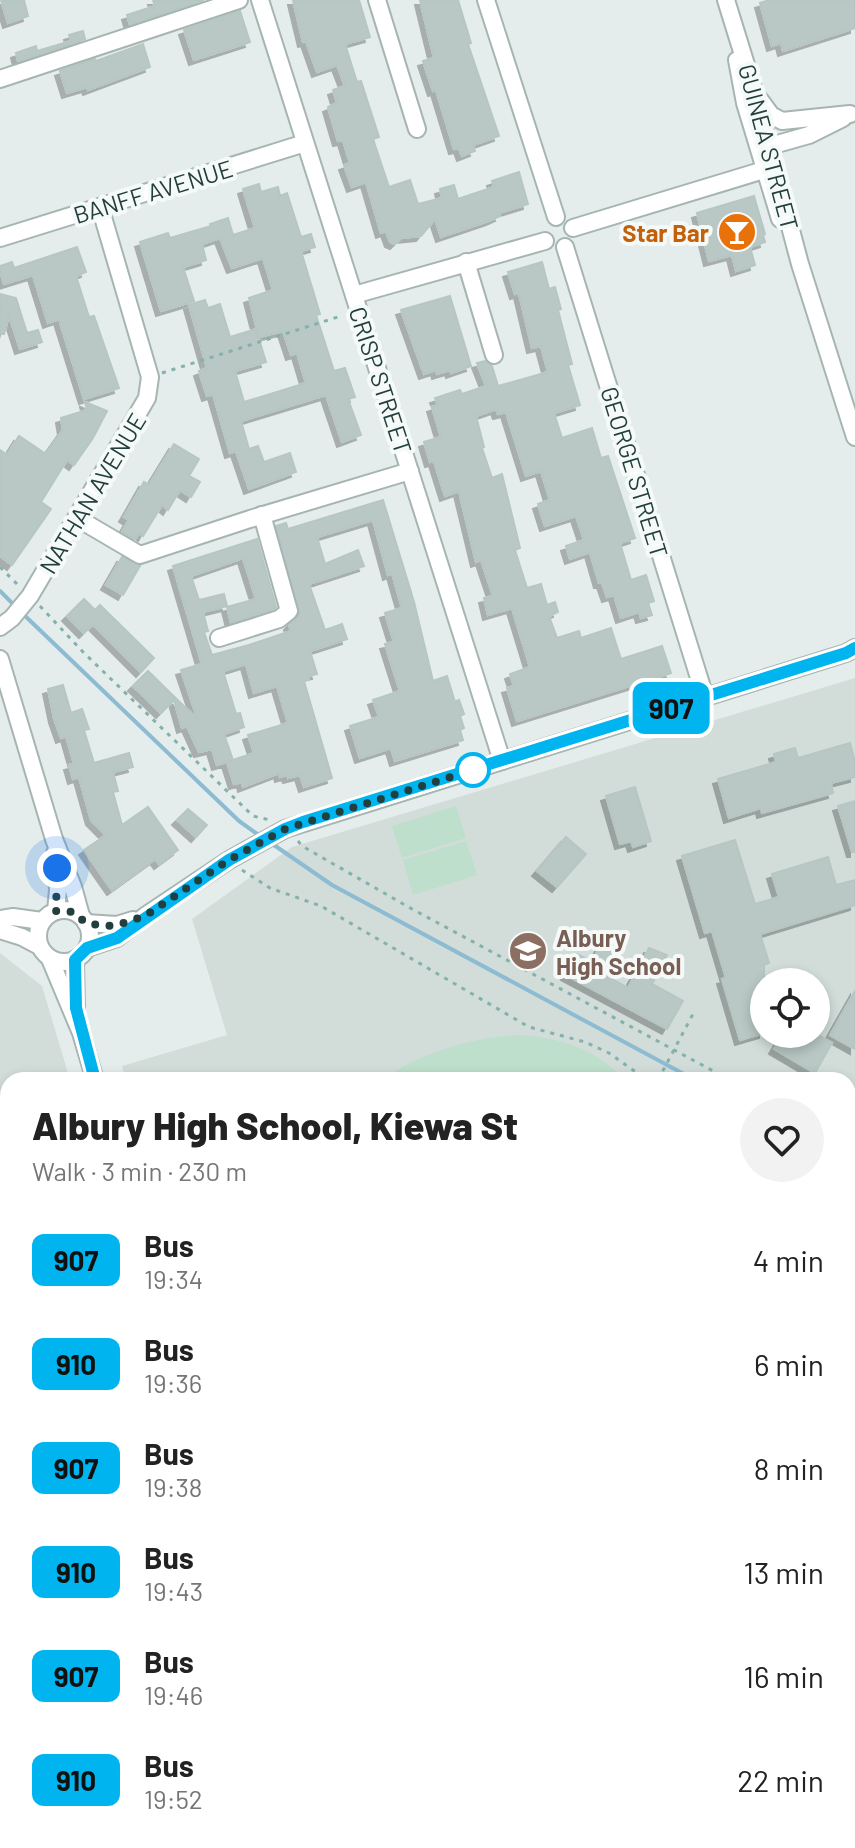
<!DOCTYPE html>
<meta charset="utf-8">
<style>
:root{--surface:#fff;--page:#f2f2f2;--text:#222;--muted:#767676}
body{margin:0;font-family:Barlow,sans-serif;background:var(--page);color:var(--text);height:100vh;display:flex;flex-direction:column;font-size:30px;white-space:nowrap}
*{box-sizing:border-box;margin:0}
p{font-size:26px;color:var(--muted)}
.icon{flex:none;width:44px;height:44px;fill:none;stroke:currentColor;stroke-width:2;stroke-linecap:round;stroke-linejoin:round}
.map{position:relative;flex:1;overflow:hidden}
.details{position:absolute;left:0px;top:1072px;width:856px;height:776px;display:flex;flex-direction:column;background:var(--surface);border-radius:24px 24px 0 0;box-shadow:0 4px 12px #0003}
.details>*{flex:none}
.badge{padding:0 16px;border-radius:12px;font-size:28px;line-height:52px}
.controls{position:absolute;left:750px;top:968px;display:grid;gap:16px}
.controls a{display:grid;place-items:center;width:80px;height:80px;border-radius:50%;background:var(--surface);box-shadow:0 4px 12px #0003;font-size:40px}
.you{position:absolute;width:40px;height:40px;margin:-20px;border:6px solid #fff;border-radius:50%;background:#1a73e8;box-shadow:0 0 0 12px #1a73e833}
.map>.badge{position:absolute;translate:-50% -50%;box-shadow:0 0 0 4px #fff}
.round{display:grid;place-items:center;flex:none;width:84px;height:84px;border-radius:42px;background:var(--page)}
.headline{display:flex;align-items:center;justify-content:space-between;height:136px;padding:0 32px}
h1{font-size:38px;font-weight:800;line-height:60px}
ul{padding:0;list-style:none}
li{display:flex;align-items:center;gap:24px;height:104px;padding:0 32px}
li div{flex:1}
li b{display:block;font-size:30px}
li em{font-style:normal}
li .badge{min-width:88px;font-weight:700;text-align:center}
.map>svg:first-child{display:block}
.built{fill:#d2ddda;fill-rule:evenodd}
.green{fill:#bddfcc}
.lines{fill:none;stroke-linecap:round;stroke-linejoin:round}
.stream{stroke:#8cbbd2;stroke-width:4}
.building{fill:#b9c8c5;stroke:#b6c7c3;stroke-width:2;filter:url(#shadow)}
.minor-casing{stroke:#a6b5b3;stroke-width:20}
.path{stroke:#84b1ab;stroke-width:3;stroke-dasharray:4 6;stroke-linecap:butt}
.minor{stroke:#fff;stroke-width:16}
.line-casing{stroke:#fff;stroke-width:18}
.line{stroke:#00b5ef;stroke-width:12}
.walk{stroke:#233f3d;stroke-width:8;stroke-dasharray:0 14.4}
.stop-dot{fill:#fff;stroke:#00b5ef;stroke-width:4}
.labels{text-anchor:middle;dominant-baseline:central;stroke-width:8;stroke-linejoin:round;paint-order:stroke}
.street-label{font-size:24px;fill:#233f3d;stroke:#f5faf8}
.food-label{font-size:24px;font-weight:bold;fill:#c56008;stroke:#f5faf8;text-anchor:end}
.education-label{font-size:24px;font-weight:bold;fill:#785e54;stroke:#f5faf8;text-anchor:start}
</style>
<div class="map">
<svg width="855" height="1848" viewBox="0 0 855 1848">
<defs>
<filter id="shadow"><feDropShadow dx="-5" dy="5" stdDeviation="0" flood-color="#0004"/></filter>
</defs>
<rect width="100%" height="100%" fill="#e4edeb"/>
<!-- built -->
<g class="built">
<path d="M855,678V1212L848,1214V1080H126L122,1066L227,1035L192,919L292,847ZM764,982H816V1034H764Z"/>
<path d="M0,953L42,986L70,1080H8V1364L0,1366Z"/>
</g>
<!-- green -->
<g class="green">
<path d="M456,806L466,838L402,858L392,826Z"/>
<path d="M466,841L477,875L413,895L403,860Z"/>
<path d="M516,1035C556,1036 598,1049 624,1080H382C419,1053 470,1038 516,1035Z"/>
</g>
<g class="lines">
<!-- stream -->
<g class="stream">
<path d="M0,591L15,606"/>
<path d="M22,613L239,821L260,836"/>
<path d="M271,843L332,885L695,1080"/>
<path d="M848,1163L855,1167"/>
<path d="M0,1751L8,1749"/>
</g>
</g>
<!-- building -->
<g class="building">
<path d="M1,0H24L28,16L8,23Z"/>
<path d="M153,0H204L130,25L127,15L155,6Z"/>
<path d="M293,0H359L370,37L345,44L357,82L361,81L379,137L373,139L389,187L410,180L418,204L442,198L440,189L454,185L458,199L494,187L492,181L519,172L528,204L499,213L500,216L491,220L441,237L435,219L421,236L401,238L395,244L390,242L386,231L381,233L366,182L352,187L344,165L350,163L343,140L338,141L328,107L337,103L333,90L345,86L337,65L317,72L306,41L303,42Z"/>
<path d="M420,0H458L471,43L468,44L499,136L473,145L475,151L462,156L459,148L454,149L436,90L433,91L423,61L434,58Z"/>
<path d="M770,0H855V28L783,51L781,43L772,46L760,3Z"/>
<path d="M240,11L250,42L194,60L184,30Z"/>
<path d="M83,31L85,39L18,61L16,53L36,46L37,51L71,41L69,35Z"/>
<path d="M143,44L150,67L88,90L87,87L67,93L60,71L95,59L96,61Z"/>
<path d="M259,184L261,192L278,187L280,196L287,193L301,237L311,234L315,247L301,251L320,314L316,315L334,371L345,368L355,397L348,399L361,435L342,442L326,395L241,421L249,449L258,446L264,462L290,453L296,472L249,489L236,451L230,453L213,394L207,396L199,371L207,368L189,305L205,300L208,308L220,304L230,337L256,329L266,362L235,371L244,402L306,383L297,353L291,355L283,331L259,337L249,298L273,290L263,258L232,268L220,238L202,244L206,260L183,267L194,301L161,311L140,242L168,233L170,238L211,226L210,224L228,218L233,235L255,228L243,189Z"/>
<path d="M754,196L765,234L763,235L765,242L750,247L755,265L736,271L732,255L709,261L697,213Z"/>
<path d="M77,247L86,272L76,276L89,317L94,316L119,388L84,399L59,319L48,323L33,275L4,284L0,270V266L12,262L14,268Z"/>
<path d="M542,262L549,289L555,287L561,309L558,310L572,364L568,365L580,405L554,413L562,438L592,428L601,458L608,456L635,538L620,543L631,580L646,575L654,601L648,603L652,615L641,618L639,612L621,618L614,595L607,597L602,583H599L590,552L570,559L566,546L584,540L576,516L545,526L538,504L550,500L541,471L526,476L506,412L498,414L496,409L476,416L484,447L482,448L492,478L502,474L520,548L515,550L527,588L541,584L547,605L555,602L558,612L549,616L557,638L579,631L581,638L611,628L621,659L662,646L671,673L517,721L507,688L514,686L510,674L530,667L512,608L488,615L484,598L493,596L481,560L476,562L459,491L445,496L434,461L430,462L424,442L441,437L432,407L438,405L435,398L460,390L462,394L486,386L477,363L485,361L492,366L498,386L548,372L541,346L532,348L519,293L515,294L508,272Z"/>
<path d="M0,294L16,298L27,333L38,330L42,342L20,349L9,315L4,334H0Z"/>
<path d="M450,296L471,366L451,373L450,370L437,374L436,370L424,374L401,310Z"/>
<path d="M85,402L107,411L93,438L74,465L67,460L41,502L51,509L12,565L0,556V450L7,455L19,436L46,454L63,430L61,418L87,410Z"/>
<path d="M174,444L199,459L189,476L200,482L191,497L180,490L168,510L162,505L143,536L139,533L135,539L122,532L129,520L124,517L144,482L149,485Z"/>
<path d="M383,500L414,602L433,681L447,676L455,702L459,700L464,714L460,716L464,728L460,730L463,740L395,761L391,748L360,758L350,726L379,717L373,700L400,691L385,644L394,642L385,613L402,608L392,573L388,575L373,520L317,537L325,564L358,550L364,566L309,584L325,630L342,624L347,639L310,651L317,674L308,676L309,680L304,681L332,778L304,787L300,775L288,778L287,775L280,777L279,773L243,787L242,782L234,784L227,762L254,753L248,735L288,723L277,686L254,693L246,664L223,671L236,714L240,713L244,727L224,734L233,760L217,765L212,749L199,752L187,726L182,728L174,700L161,713L133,686L148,671L198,720L181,670L202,664L173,566L257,539L276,607L274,609L231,623L227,607L256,599L243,558L191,576L199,600L224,594L227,606L203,612L208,631L204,632L212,655L249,645L291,631L289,625L300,614L276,526L286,523L288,529Z"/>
<path d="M122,557L140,566L123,595L106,585Z"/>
<path d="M84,599L95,610L100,605L154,658L141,672L93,624L84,633L67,616Z"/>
<path d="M63,685L71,713L82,709L89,729L84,730L94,763L129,753L133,767L113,772L118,791L113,792L122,825L148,807L178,850L159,864L155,859L112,890L84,850L106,835L91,820L79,777L73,779L69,765L74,764L66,736L61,738L54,718L48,689Z"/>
<path d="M850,743L855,762V777L831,783L833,793L762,813L761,808L729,818L718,779L776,762L774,754L795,748L798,758Z"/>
<path d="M635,787L651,841L633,847L631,841L620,844L606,796Z"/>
<path d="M855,801V852H852L838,806Z"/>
<path d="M188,809L207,825L196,837L177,820Z"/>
<path d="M566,837L586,854L557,887L537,871Z"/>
<path d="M735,840L755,904L779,897L772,874L828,857L836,885L855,880V905L760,934L769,963L764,965V1033L740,1040L722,979L726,978L712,931L705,933L682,856Z"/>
<path d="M606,935L626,946L608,977L628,988L649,948L667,955L652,984L683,1001L667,1029L566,975L577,954L592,962Z"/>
<path d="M855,991V1049L830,1035Z"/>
<path d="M783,1034H816L832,1043L815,1073L774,1049Z"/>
</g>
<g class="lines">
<defs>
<g id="minor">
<path d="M260,0L502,761"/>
<path d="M377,0L417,129"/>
<path d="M486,0L556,217"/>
<path d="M726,0L752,84L800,264L855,437"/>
<path d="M737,60L745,103L780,219"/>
<path d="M0,79L239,0"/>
<path d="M760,100L771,115L782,121L850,114"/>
<path d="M770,146L809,135L843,118"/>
<path d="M573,228L764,170"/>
<path d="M0,238L305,143"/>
<path d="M565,247L705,697"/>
<path d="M466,262L494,355"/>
<path d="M354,295L545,241"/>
<path d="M77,518L140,555L250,519L410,471"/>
<path d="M0,627L12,618L30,596L147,398L150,377L100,207"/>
<path d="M219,638L279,619L289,611L262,515"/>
<path d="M0,659L54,839L73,887L81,916"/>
<path d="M55,853L58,890L56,911"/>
<circle cx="64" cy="936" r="26"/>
<path d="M0,919L13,917L42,921"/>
<path d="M86,923L117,925L133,920"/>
<path d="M0,930L22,937L39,946"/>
<path d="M87,948L117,938L145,916L229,860L285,829L846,653L855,648"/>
<path d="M50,959L81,1033L95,1080"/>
<path d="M75,960L76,1007"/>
<path d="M0,1181L8,1178"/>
<path d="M848,1358L855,1356"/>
<path d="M0,1381L8,1378"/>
<path d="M848,1432L855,1456"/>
<path d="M0,1615L8,1613"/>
<path d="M848,1656L855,1654"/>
<path d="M848,1820L855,1810"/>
<path d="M311,1840L325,1844L337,1840"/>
<path d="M347,1840L351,1848"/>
<path d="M211,1848L238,1840"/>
<path d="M829,1848L834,1840"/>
</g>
</defs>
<!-- minor casing -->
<use href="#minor" class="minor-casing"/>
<!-- path -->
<g class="path">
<path d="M162,373L341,316"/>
<path d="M0,567L20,587"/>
<path d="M40,606L83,652L253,816L270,820"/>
<path d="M298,841L302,846L412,909L730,1080"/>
<path d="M242,870L270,888L321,906L529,1027L585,1042L609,1053L647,1080"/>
<path d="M658,1080L693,1014"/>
<path d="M848,1143L855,1147"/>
</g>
<!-- minor -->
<use href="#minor" class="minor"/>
</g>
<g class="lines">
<defs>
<path id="line" d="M95,1080L76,1008L75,960L87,948L117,938L229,860L285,829L303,822L846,653L855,648"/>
</defs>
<!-- line casing -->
<use href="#line" class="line-casing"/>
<!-- line -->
<use href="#line" class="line"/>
<!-- walk -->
<path class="walk" d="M57,868L56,911L73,912L86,923L105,926L117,925L145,916L229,860L285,829L473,770"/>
</g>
<!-- icons -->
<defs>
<symbol id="bar-disc" viewBox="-11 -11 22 22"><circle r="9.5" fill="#e8710a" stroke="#f5faf8"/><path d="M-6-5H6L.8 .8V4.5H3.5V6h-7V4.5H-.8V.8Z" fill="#fff"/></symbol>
<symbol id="school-disc" viewBox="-11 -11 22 22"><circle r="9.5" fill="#8d6e63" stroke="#f5faf8"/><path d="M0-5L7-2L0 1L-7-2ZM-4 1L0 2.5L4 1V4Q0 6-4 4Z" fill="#fff"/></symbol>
</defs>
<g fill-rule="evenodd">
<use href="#bar-disc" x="715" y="210" width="44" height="44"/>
<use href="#school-disc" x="506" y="929" width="44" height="44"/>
</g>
<!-- markers -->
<circle class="stop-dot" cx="473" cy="770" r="16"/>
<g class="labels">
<!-- street labels -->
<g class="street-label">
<text transform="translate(769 147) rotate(75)">GUINEA STREET</text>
<text transform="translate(153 191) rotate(-17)">BANFF AVENUE</text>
<text transform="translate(381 380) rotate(72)">CRISP STREET</text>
<text transform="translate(635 472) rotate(73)">GEORGE STREET</text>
<text transform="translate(92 493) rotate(-59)">NATHAN AVENUE</text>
</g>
<!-- food labels -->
<g class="food-label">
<text x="709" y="232">Star Bar</text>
</g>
<!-- education labels -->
<g class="education-label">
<text x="556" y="937">Albury<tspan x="556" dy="28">High School</tspan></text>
</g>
</g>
</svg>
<div class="controls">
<a><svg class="icon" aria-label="locate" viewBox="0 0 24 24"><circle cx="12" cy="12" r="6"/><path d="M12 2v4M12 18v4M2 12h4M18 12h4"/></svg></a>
</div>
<div class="you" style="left:57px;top:868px"></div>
<b class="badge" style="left:671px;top:708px;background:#00b5ef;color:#111">907</b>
<section class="details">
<div class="headline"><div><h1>Albury High School, Kiewa St</h1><p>Walk · 3 min · 230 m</p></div><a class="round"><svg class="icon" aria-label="heart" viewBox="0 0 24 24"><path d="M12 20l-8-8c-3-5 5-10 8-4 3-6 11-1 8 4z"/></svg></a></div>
<ul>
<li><span class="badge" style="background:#00b5ef;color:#111">907</span><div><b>Bus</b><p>19:34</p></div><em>4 min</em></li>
<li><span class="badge" style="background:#00b5ef;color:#111">910</span><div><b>Bus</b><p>19:36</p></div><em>6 min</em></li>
<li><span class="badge" style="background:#00b5ef;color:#111">907</span><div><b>Bus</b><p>19:38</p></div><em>8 min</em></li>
<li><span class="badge" style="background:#00b5ef;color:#111">910</span><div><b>Bus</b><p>19:43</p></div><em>13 min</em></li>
<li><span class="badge" style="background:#00b5ef;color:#111">907</span><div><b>Bus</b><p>19:46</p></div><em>16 min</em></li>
<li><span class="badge" style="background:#00b5ef;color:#111">910</span><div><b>Bus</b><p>19:52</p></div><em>22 min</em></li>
</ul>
</section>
</div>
